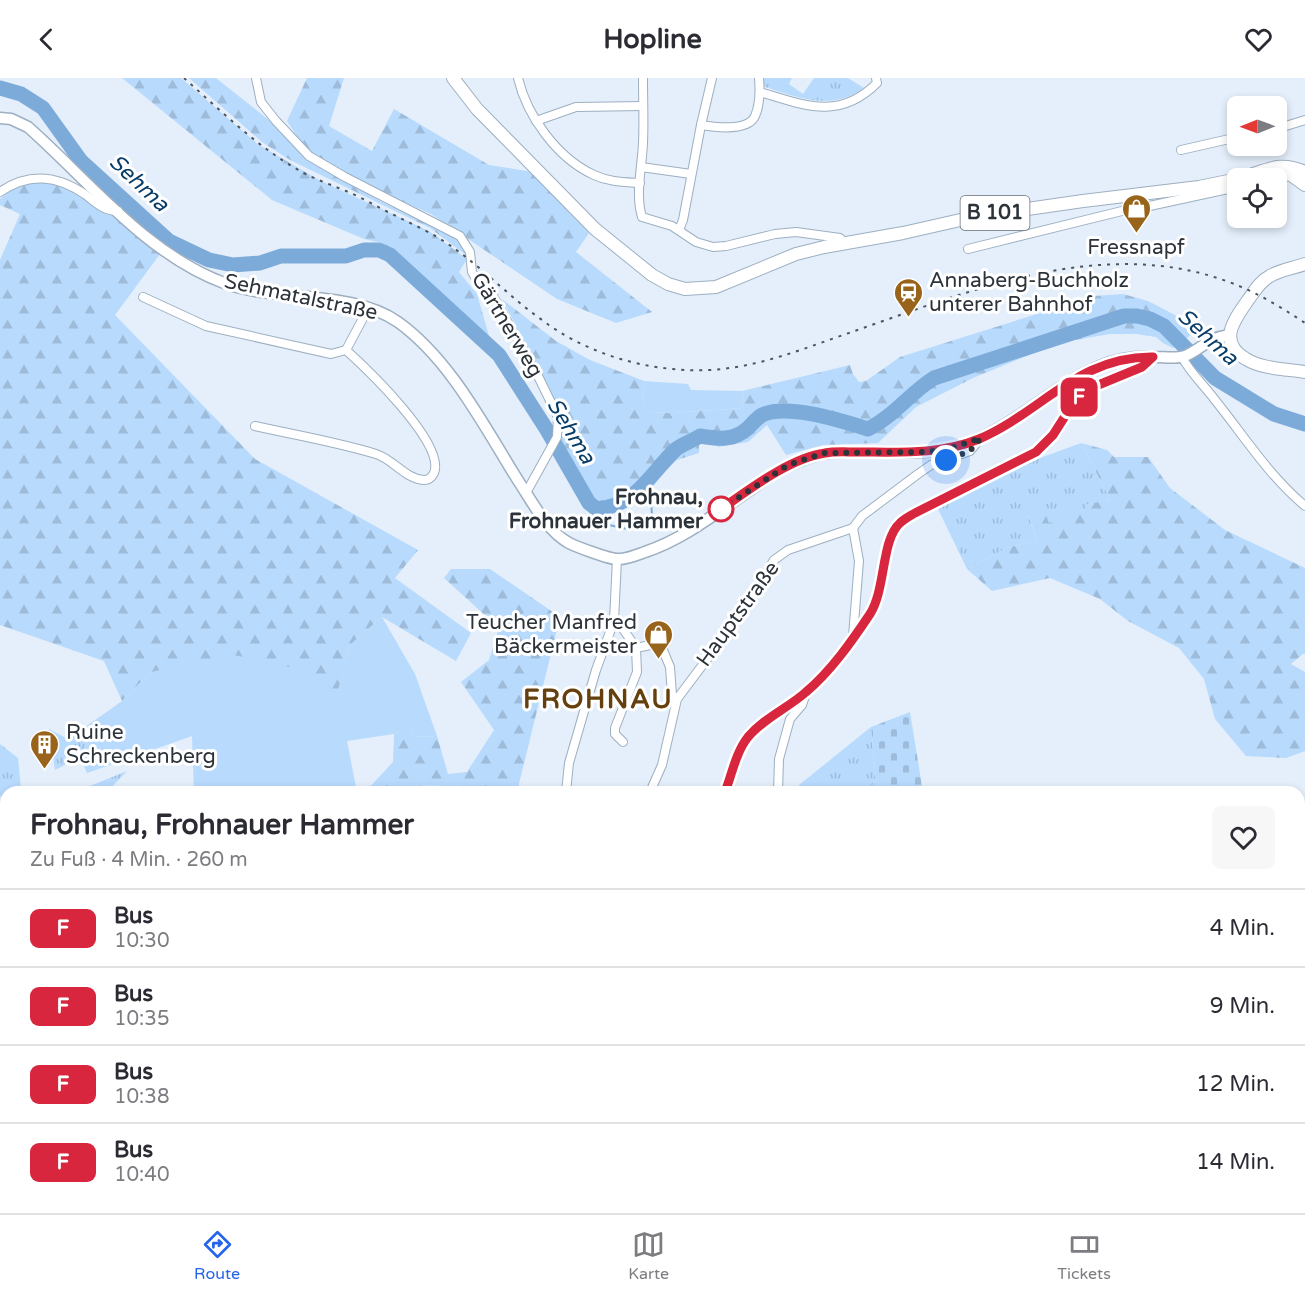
<!DOCTYPE html>
<html lang="de">
<meta charset="utf-8">
<style>
:root{--surface:#fff;--page:#f7f7f7;--text:#2b2b33;--muted:#7c7c81;--line:#e1e1e2;--accent:#2563eb}
body{margin:0;font-family:"Varela Round",sans-serif;background:var(--page);color:var(--text);height:100vh;display:flex;flex-direction:column;font-size:22px;white-space:nowrap}
*{box-sizing:border-box;margin:0}
p{font-size:20px;color:var(--muted)}
.icon{flex:none;width:33px;height:33px;fill:none;stroke:currentColor;stroke-width:2;stroke-linecap:round;stroke-linejoin:round}
.map{position:relative;flex:1;overflow:hidden}
.sheet{position:absolute;left:0px;top:708px;width:1305px;height:428px;display:flex;flex-direction:column;background:var(--surface);border-radius:18px 18px 0 0;box-shadow:0 3px 9px #0003}
.sheet>*{flex:none}
.badge{padding:0 12px;border-radius:9px;font-size:21px;line-height:39px}
.needle{width:39px;rotate:269deg}
.controls{position:absolute;left:1227px;top:18px;display:grid;gap:12px}
.controls a{display:grid;place-items:center;width:60px;height:60px;border-radius:9px;background:var(--surface);box-shadow:0 3px 9px #0003;font-size:30px}
.you{position:absolute;width:30px;height:30px;margin:-15px;border:4px solid #fff;border-radius:50%;background:#1a73e8;box-shadow:0 0 0 9px #1a73e833}
.map>.badge{position:absolute;translate:-50% -50%;box-shadow:0 0 0 3px #fff}
.round{display:grid;place-items:center;flex:none;width:63px;height:63px;border-radius:9px;background:var(--page)}
.headline{display:flex;align-items:center;justify-content:space-between;height:102px;padding:0 30px}
h1{font-size:28px;font-weight:800;line-height:45px}
ul{padding:0;list-style:none}
li{display:flex;align-items:center;gap:18px;height:78px;padding:0 30px;border-top:2px solid var(--line)}
li div{flex:1}
li b{display:block;font-size:22px}
li em{font-style:normal}
li .badge{min-width:66px;font-weight:700;text-align:center}
header{display:flex;justify-content:space-between;align-items:center;height:78px;padding:0 30px;background:var(--surface);font-size:27px;font-weight:800}
.tab-bar{display:flex;justify-content:space-around;align-items:center;height:84px;border-top:2px solid var(--line);background:var(--surface);font-size:16px;color:var(--muted)}
.tab-bar a{display:grid;justify-items:center;gap:3px}
.tab-bar .on{color:var(--accent)}
.map>svg:first-child{display:block}
.grass{fill:url(#grass-tufts)}
.forest{fill:url(#forest-firs)}
.cemetery{fill:url(#cemetery-stones)}
.green{fill:#b8dafd}
.lines{fill:none;stroke-linecap:round;stroke-linejoin:round}
.stream{stroke:#7dabd9;stroke-width:2}
.river{stroke:#7dabd9;stroke-width:15}
.street-casing{stroke:#9dafc1;stroke-width:10}
.secondary-casing{stroke:#9dafc1;stroke-width:13}
.primary-casing{stroke:#9dafc1;stroke-width:14}
.street{stroke:#fff;stroke-width:8}
.secondary{stroke:#fff;stroke-width:10}
.primary{stroke:#fff;stroke-width:12}
.rail{stroke:#4d545c;stroke-width:2;stroke-dasharray:3 6;stroke-linecap:butt}
.line-casing{stroke:#fff;stroke-width:14}
.line{stroke:#d7263d;stroke-width:9}
.walk{stroke:#2c333a;stroke-width:6;stroke-dasharray:0 10.8}
.stop-dot{fill:#fff;stroke:#d7263d;stroke-width:3}
.labels{text-anchor:middle;dominant-baseline:central;stroke-width:6;stroke-linejoin:round;paint-order:stroke}
.shield{fill:#fff;stroke:#6b7075;stroke-width:1.5}
.shield-label{font-size:20px;font-weight:bold;fill:#2c333a}
.poi-label{font-size:21px;fill:#2c333a;stroke:#fff;text-anchor:start}
.street-label{font-size:21px;fill:#2c333a;stroke:#fff}
.stop-label{font-size:21px;font-weight:bold;fill:#2c333a;stroke:#fff;text-anchor:end}
.water-label{font-size:22px;font-style:italic;fill:#073d68;stroke:#fff}
.district-label{font-size:27px;font-weight:bold;letter-spacing:1.5px;fill:#65400e;stroke:#fff}
</style>
<header><svg class="icon" aria-label="back" viewBox="0 0 24 24"><path d="M15 5l-7 7 7 7"/></svg>Hopline<svg class="icon" aria-label="heart" viewBox="0 0 24 24"><path d="M12 20l-8-8c-3-5 5-10 8-4 3-6 11-1 8 4z"/></svg></header>
<div class="map">
<svg width="1305" height="1135" viewBox="0 0 1305 1135">
<defs>
<pattern id="grass-tufts" width="24" height="20" patternUnits="userSpaceOnUse" patternTransform="scale(1.5)"><rect width="24" height="20" fill="#b8dafd"/><path d="M3 7l-1-3M5 7V3M7 7l1-3M15 17l-1-3M17 17v-4M19 17l1-3" fill="none" stroke="#9ebcda"/></pattern>
<pattern id="forest-firs" width="22" height="20" patternUnits="userSpaceOnUse" patternTransform="scale(1.5)"><rect width="22" height="20" fill="#b8dafd"/><path d="M5 1l3.5 6h-7zM16 11l3.5 6h-7z" fill="#9ebcda"/></pattern>
<pattern id="cemetery-stones" width="16" height="16" patternUnits="userSpaceOnUse" patternTransform="scale(1.5)"><rect width="16" height="16" fill="#b8dafd"/><path d="M2 7V4a2 2 0 0 1 4 0v3zM10 15v-3a2 2 0 0 1 4 0v3z" fill="#9ebcda"/></pattern>
</defs>
<rect width="100%" height="100%" fill="#e4effb"/>
<!-- grass -->
<g class="grass">
<path d="M762,0H792L789,6L803,16L814,0H848L864,10C830,34 798,19 762,8Z"/>
<path d="M1081,365L1110,421L1086,427V431L1049,446L1028,437L1037,462L1007,470L967,491L937,429L1040,380Z"/>
<path d="M98,640L80,679L55,692L49,651L68,661Z"/>
<path d="M871,649L876,703L857,714H800L799,707Z"/>
<path d="M0,666L18,680L21,711L18,714H6V727L0,717Z"/>
<path d="M127,693L107,714H75Z"/>
</g>
<!-- forest -->
<g class="forest">
<path d="M122,0H181L259,67L321,103L429,153L467,181L459,194L477,216L491,265L492,277L454,229L419,200L398,177L382,165L364,161L272,122Z"/>
<path d="M189,0H216L275,47L308,82L380,123L462,163L466,177L430,150L290,82L262,64Z"/>
<path d="M307,0H344L329,48L372,73L394,31L489,87L533,94L589,155L576,174L652,234L616,245L557,221L431,136L390,118L310,75L302,66L287,43Z"/>
<path d="M31,103L56,105L93,124L106,135L117,138L160,176L115,237L255,381L418,472L395,500L471,555L456,583L382,539L350,567L336,621L151,594L122,623L104,583L0,547V182L20,136L0,127V121L13,110Z"/>
<path d="M1123,216L1148,223L1175,237L1191,257L1173,270L1163,265L1156,259L1137,256H1110L1058,265L973,300L916,329L878,365L823,367L786,377L767,347L748,364L718,369L711,355H699V375L677,382L630,425L613,434L609,427L593,422L556,363L563,352L565,341L502,221L556,263L590,282L644,303L642,323L647,334L673,335L743,330L742,313L850,287L853,296L859,304L866,303L900,279L1094,218Z"/>
<path d="M1081,365L1107,372L1114,379H1148L1170,410L1225,452L1305,490V576H1303L1291,586L1305,594V673L1286,680L1246,678L1215,641L1204,601L1179,570L1128,543L1100,521L1050,500L992,513L967,491L1007,470L1037,462L1028,436L1044,432L1049,445L1086,431L1085,427L1110,421Z"/>
<path d="M451,491H490L560,539L517,714H479V710L452,707L403,708L402,714H365L393,684L394,656L408,648L414,659L437,658L448,696L467,694L494,652L461,604L489,582L499,550L444,500Z"/>
<path d="M220,1130H386L388,1135H221Z"/>
</g>
<!-- cemetery -->
<path class="cemetery" d="M910,634L923,714H857L876,703L871,649Z"/>
<!-- green -->
<g class="green">
<path d="M644,303L688,306L691,312L742,313L743,330L673,335L647,334L642,323Z"/>
<path d="M382,539L415,596L437,658L414,659L408,648L394,656L347,663L357,714H194L192,658L87,695L80,679L98,640L122,623L151,594L234,577L312,594L336,620L350,567Z"/>
<path d="M452,707L479,710V714H402V708Z"/>
</g>
<g class="lines">
<!-- stream -->
<path class="stream" d="M589,425L592,446L609,447L627,451L652,439L650,401"/>
<!-- river -->
<path class="river" d="M0,10L21,16L43,30L81,83L169,163L209,182L233,187L260,185L281,178H346L364,172H379L390,177L499,277L547,352L589,425L597,431C637,427 649,397 675,372C680,367 692,363 700,358C718,361 734,363 748,350C752,346 757,340 762,337C787,325 842,343 868,351C893,339 910,315 934,300L1124,238H1137L1150,241L1164,248L1215,300L1274,336L1305,346"/>
<defs>
<g id="street">
<path d="M256,0L261,24L276,43L309,78L345,99L460,158L470,174L472,194L478,204L493,218L537,296L558,339L557,359L526,415"/>
<path d="M518,0C527,38 557,80 594,97C609,104 624,104 640,105"/>
<path d="M643,0C643,22 644,44 643,65C642,89 635,116 642,139L672,148L696,164L713,169L726,168L775,156L796,154L840,160L845,165"/>
<path d="M760,14C804,27 839,43 877,5L876,0"/>
<path d="M536,43L576,29L643,28"/>
<path d="M701,47C713,49 748,54 755,38C760,27 760,12 759,0"/>
<path d="M1276,51L1305,42"/>
<path d="M1181,72L1238,59"/>
<path d="M641,89L691,96"/>
<path d="M0,114C29,94 57,97 86,117C96,125 104,133 118,133"/>
<path d="M1131,132L1228,111L1238,103"/>
<path d="M679,152L683,142L701,47L712,0"/>
<path d="M968,171L1126,132L1137,127L1147,115"/>
<path d="M143,219L206,248L331,276L346,272"/>
<path d="M1182,279C1191,296 1204,307 1215,322C1244,358 1269,398 1305,428"/>
<path d="M255,348C295,357 337,364 376,376C393,381 405,401 424,402C429,402 432,399 434,395C446,366 367,291 346,272L369,229"/>
<path d="M614,543L619,545L636,570L660,565L670,589L672,617L677,621"/>
<path d="M853,558L859,483L853,450"/>
<path d="M623,664L615,656V650L637,594L636,570"/>
<path d="M566,714L569,685L596,592L614,543L617,481"/>
<path d="M650,714L662,687L677,621L747,528L774,482L788,472L853,450L862,438L918,396L931,387L970,373L980,361"/>
<path d="M725,714C732,696 736,674 748,659C764,640 788,630 806,614C831,593 852,563 870,536C886,511 881,462 900,445C904,441 910,438 915,435L1036,374L1052,357L1076,321L1091,310L1142,289L1153,279"/>
<path d="M778,714L779,681L790,641L802,627L806,615"/>
<path d="M464,1130L468,1135"/>
<path d="M581,1130L585,1135"/>
</g>
<path id="secondary" d="M0,40L11,41L28,49C89,103 146,176 224,205C279,225 350,211 398,244C451,282 485,350 519,404C533,425 547,453 569,465C577,469 609,481 617,481C625,482 637,477 645,474C684,461 716,435 750,412C763,403 777,392 793,386C803,382 816,376 827,375C870,370 914,380 956,369C1010,354 1049,309 1100,288C1118,280 1137,278 1156,279C1165,279 1176,281 1185,278C1203,270 1207,260 1230,257"/>
<g id="primary">
<path d="M453,0L477,31L595,151L652,197L668,206L685,211L716,209L796,176L824,169L903,155L978,138L1083,123L1199,109L1238,101"/>
<path d="M1274,95L1291,97L1305,107"/>
<path d="M1241,100C1266,93 1279,82 1305,94"/>
<path d="M1305,186C1294,190 1280,192 1270,198C1260,203 1254,214 1248,222C1234,242 1217,264 1246,281C1262,291 1286,291 1305,294"/>
</g>
</defs>
<!-- street casing -->
<use href="#street" class="street-casing"/>
<!-- secondary casing -->
<use href="#secondary" class="secondary-casing"/>
<!-- primary casing -->
<use href="#primary" class="primary-casing"/>
<!-- street -->
<use href="#street" class="street"/>
<!-- secondary -->
<use href="#secondary" class="secondary"/>
<!-- primary -->
<use href="#primary" class="primary"/>
<!-- rail -->
<path class="rail" d="M184,0C219,31 254,66 295,90C311,100 329,106 346,113C363,120 379,130 396,138C412,146 430,154 445,164C480,187 508,218 542,242C583,273 636,290 687,292C742,295 792,275 843,257C966,215 1099,156 1229,204C1256,214 1281,229 1305,245"/>
</g>
<g class="lines">
<defs>
<path id="line" d="M721,431C750,411 790,380 825,375C835,373 847,374 857,374C898,374 940,377 979,361C1042,334 1078,278 1153,279L1142,289L1091,310L1076,321L1053,357L1036,374L915,435C910,438 904,441 900,445C881,462 886,511 870,536C852,563 831,593 806,614C788,630 764,640 748,659C736,674 732,696 725,714"/>
</defs>
<!-- line casing -->
<use href="#line" class="line-casing"/>
<!-- line -->
<use href="#line" class="line"/>
<!-- walk -->
<path class="walk" d="M721,431L788,387L824,375L926,374L951,370L981,360L970,373L946,382"/>
</g>
<!-- icons -->
<defs>
<symbol id="shop-pin" viewBox="-11 -11 22 30"><path d="M0 17L-7.5 6A9.5 9.5 0 1 1 7.5 6Z" fill="#98631a" stroke="#fff"/><path d="M-5-2.5h2.3a2.7 3.5 0 0 1 5.4 0H5L5.5 6h-11ZM-1.5-2.5h3a1.5 2.3 0 0 0-3 0Z" fill="#fff"/></symbol>
<symbol id="station-pin" viewBox="-11 -11 22 30"><path d="M0 17L-7.5 6A9.5 9.5 0 1 1 7.5 6Z" fill="#98631a" stroke="#fff"/><path d="M-3-6H3Q5-6 5-4V2Q5 4 3 4L4.5 6H3L1.5 4h-3L-3 6H-4.5L-3 4Q-5 4-5 2V-4Q-5-6-3-6ZM-3.5-4v3h7v-3ZM-3.5 1v1.5H-2V1ZM2 1v1.5H3.5V1Z" fill="#fff"/></symbol>
<symbol id="building-pin" viewBox="-11 -11 22 30"><path d="M0 17L-7.5 6A9.5 9.5 0 1 1 7.5 6Z" fill="#98631a" stroke="#fff"/><path d="M-4-6H4V6H1V3H-1V6H-4ZM-2.5-4.3h1.7v1.8h-1.7ZM.8-4.3h1.7v1.8H.8ZM-2.5-1h1.7V.8h-1.7ZM.8-1h1.7V.8H.8Z" fill="#fff"/></symbol>
</defs>
<g fill-rule="evenodd">
<use href="#shop-pin" x="1120" y="114" width="33" height="45"/>
<use href="#station-pin" x="892" y="198" width="33" height="45"/>
<use href="#shop-pin" x="642" y="540" width="33" height="45"/>
<use href="#building-pin" x="28" y="650" width="33" height="45"/>
</g>
<!-- markers -->
<circle class="stop-dot" cx="721" cy="431" r="12"/>
<g class="labels">
<!-- shield labels -->
<rect class="shield" x="960.5" y="118" width="69" height="34" rx="4.5"/>
<g class="shield-label">
<text x="995" y="135">B 101</text>
</g>
<!-- poi labels -->
<g class="poi-label">
<text x="1136" y="169" text-anchor="middle">Fressnapf</text>
<text x="929" y="202">Annaberg-Buchholz<tspan x="929" dy="24">unterer Bahnhof</tspan></text>
<text x="637" y="544" text-anchor="end">Teucher Manfred<tspan x="637" dy="24">Bäckermeister</tspan></text>
<text x="66" y="654">Ruine<tspan x="66" dy="24">Schreckenberg</tspan></text>
</g>
<!-- street labels -->
<g class="street-label">
<text transform="translate(301 219) rotate(12)">Sehmatalstraße</text>
<text transform="translate(507 247) rotate(59)">Gärtnerweg</text>
<text transform="translate(738 536) rotate(-54)">Hauptstraße</text>
</g>
<!-- stop labels -->
<g class="stop-label">
<text x="703" y="419">Frohnau,<tspan x="703" dy="24">Frohnauer Hammer</tspan></text>
</g>
<!-- water labels -->
<g class="water-label">
<text transform="translate(139 105) rotate(43)">Sehma</text>
<text transform="translate(1208 259) rotate(42)">Sehma</text>
<text transform="translate(571 353) rotate(59)">Sehma</text>
</g>
<!-- district labels -->
<g class="district-label">
<text x="598" y="621">FROHNAU</text>
</g>
</g>
</svg>
<div class="controls">
<a><svg class="needle" viewBox="-14 -14 28 28"><path d="M0-13l5 13h-10z" fill="#e53935"/><path d="M0 13l5-13h-10z" fill="#7c7c81"/></svg></a>
<a><svg class="icon" aria-label="locate" viewBox="0 0 24 24"><circle cx="12" cy="12" r="6"/><path d="M12 2v4M12 18v4M2 12h4M18 12h4"/></svg></a>
</div>
<div class="you" style="left:946px;top:382px"></div>
<b class="badge" style="left:1079px;top:319px;background:#d7263d;color:#fff">F</b>
<section class="sheet">
<div class="headline"><div><h1>Frohnau, Frohnauer Hammer</h1><p>Zu Fuß · 4 Min. · 260 m</p></div><a class="round"><svg class="icon" aria-label="heart" viewBox="0 0 24 24"><path d="M12 20l-8-8c-3-5 5-10 8-4 3-6 11-1 8 4z"/></svg></a></div>
<ul>
<li><span class="badge" style="background:#d7263d;color:#fff">F</span><div><b>Bus</b><p>10:30</p></div><em>4 Min.</em></li>
<li><span class="badge" style="background:#d7263d;color:#fff">F</span><div><b>Bus</b><p>10:35</p></div><em>9 Min.</em></li>
<li><span class="badge" style="background:#d7263d;color:#fff">F</span><div><b>Bus</b><p>10:38</p></div><em>12 Min.</em></li>
<li><span class="badge" style="background:#d7263d;color:#fff">F</span><div><b>Bus</b><p>10:40</p></div><em>14 Min.</em></li>
</ul>
</section>
</div>
<nav class="tab-bar">
<a class="on"><svg class="icon" aria-label="directions" viewBox="0 0 24 24"><path d="M12 3l9 9-9 9-9-9zM9 14v-3h6M13 9l2 2-2 2"/></svg>Route</a>
<a><svg class="icon" aria-label="map" viewBox="0 0 24 24"><path d="M3 6l6-2 6 2 6-2v14l-6 2-6-2-6 2zM9 4v14M15 6v14"/></svg>Karte</a>
<a><svg class="icon" aria-label="tickets" viewBox="0 0 24 24"><path d="M3 7h18v10H3zM15 7v10"/></svg>Tickets</a>
</nav>
